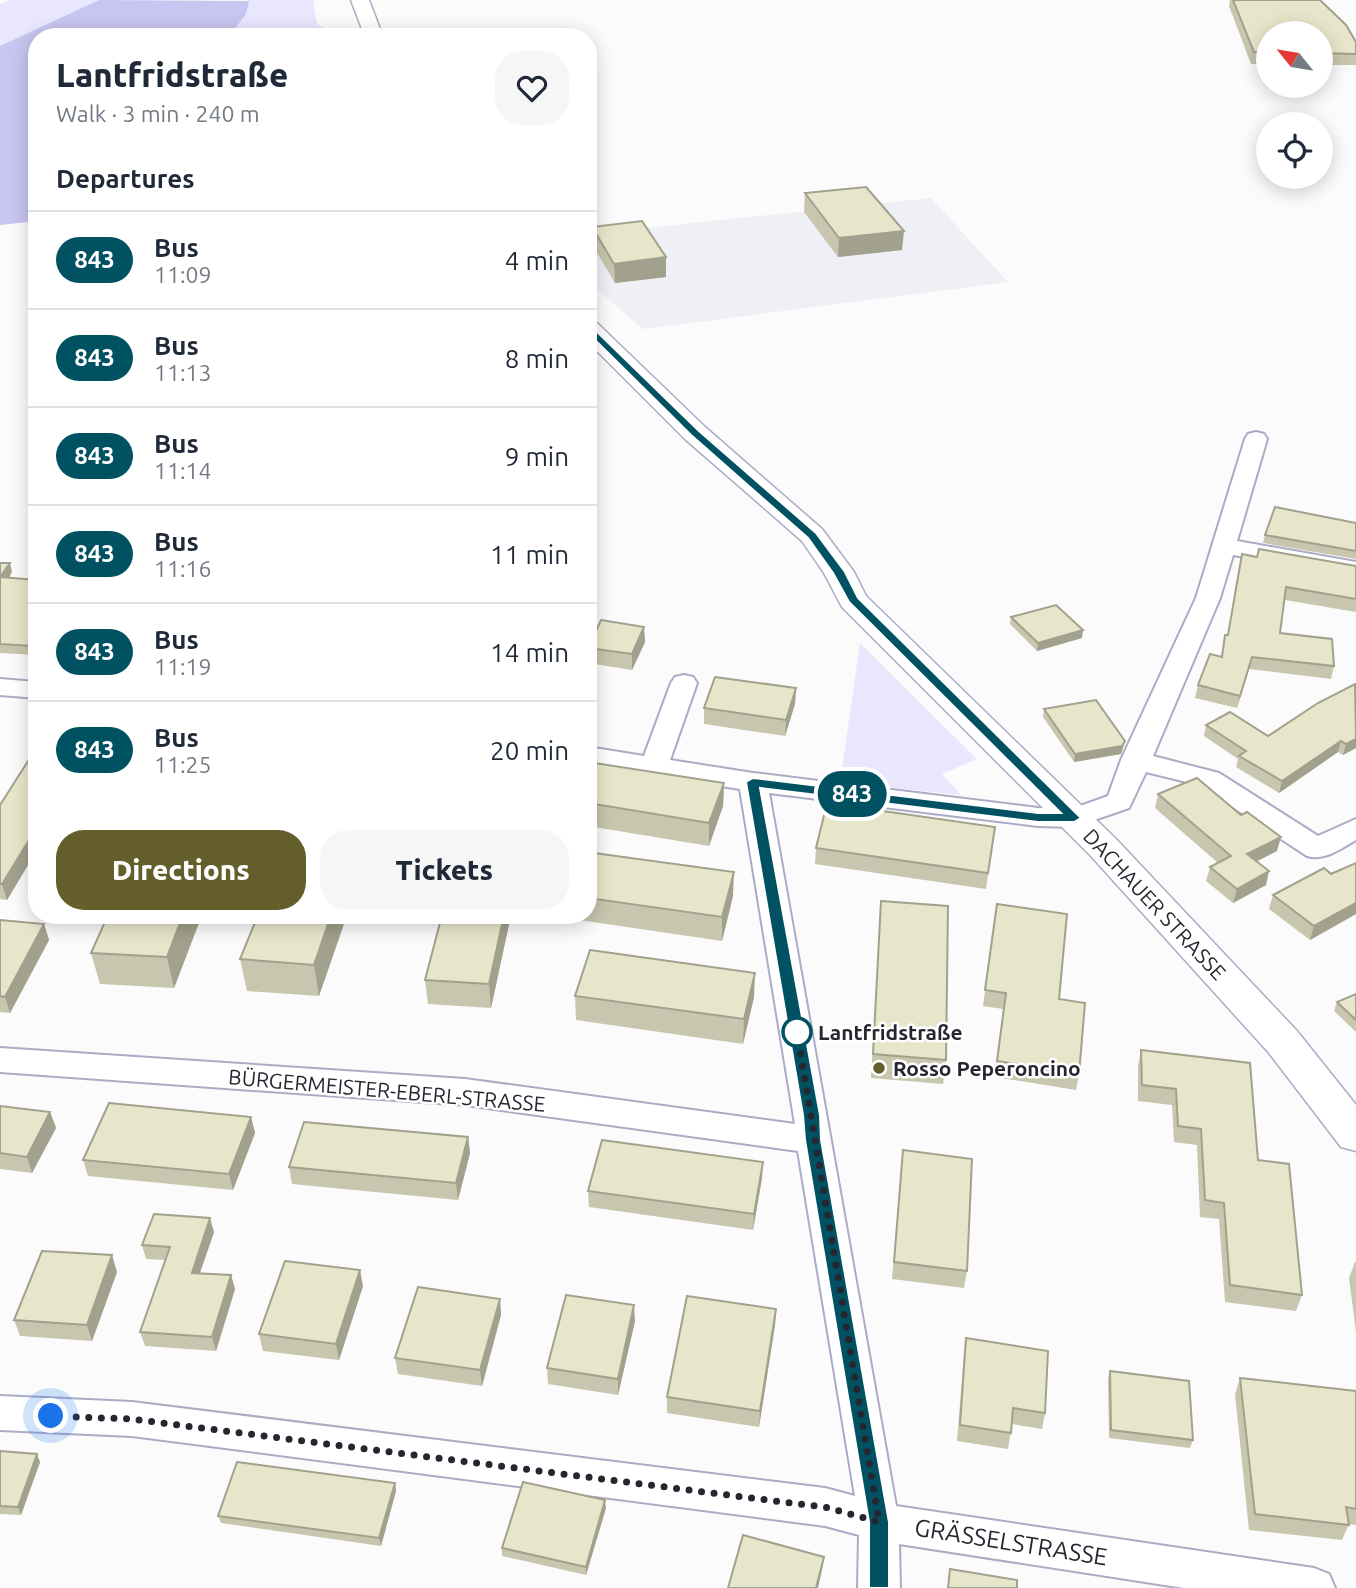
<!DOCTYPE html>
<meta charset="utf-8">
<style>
:root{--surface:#fff;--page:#f6f6f7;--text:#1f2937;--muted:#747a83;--line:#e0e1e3;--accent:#645e2b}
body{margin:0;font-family:Ubuntu,sans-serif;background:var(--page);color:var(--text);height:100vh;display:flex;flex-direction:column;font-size:26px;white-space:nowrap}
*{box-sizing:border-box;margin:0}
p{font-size:23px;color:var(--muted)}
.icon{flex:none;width:38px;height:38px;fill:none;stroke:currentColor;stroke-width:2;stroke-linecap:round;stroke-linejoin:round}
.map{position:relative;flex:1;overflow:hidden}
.drawer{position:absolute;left:28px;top:28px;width:569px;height:896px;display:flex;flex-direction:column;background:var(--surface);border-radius:28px;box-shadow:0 4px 18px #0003}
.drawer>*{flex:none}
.badge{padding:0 14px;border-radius:23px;font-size:24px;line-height:46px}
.needle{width:46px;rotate:300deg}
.fabs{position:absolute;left:1256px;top:21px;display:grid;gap:14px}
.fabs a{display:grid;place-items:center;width:77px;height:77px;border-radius:50%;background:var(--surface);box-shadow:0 4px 18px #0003;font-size:35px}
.you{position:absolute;width:35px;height:35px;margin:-18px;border:5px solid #fff;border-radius:50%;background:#1a73e8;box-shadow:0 0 0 10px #1a73e833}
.map>.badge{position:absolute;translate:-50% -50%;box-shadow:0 0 0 4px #fff}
h2{padding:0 28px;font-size:26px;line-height:63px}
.round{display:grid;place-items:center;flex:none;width:74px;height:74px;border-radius:28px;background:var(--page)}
.headline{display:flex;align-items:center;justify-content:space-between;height:119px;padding:0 28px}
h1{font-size:33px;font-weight:800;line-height:52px}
.primary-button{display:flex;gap:14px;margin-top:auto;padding:14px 28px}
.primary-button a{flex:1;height:80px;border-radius:28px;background:var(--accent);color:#fff;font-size:28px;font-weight:800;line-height:80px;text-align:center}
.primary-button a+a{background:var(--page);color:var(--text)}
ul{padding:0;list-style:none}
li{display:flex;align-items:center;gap:21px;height:98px;padding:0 28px;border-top:2px solid var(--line)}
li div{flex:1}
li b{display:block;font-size:26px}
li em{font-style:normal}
li .badge{min-width:77px;font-weight:700;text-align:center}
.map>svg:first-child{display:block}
.built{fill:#efeff6}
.green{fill:#e8e7fe}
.water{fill:#c8c5f0}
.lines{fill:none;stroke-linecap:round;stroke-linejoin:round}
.minor-casing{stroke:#acabc5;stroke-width:4}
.tertiary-casing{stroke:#acabc5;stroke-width:3}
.minor{fill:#fff;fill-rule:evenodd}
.tertiary{fill:#fff;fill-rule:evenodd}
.wall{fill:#c8c6ae}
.shaded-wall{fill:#a2a18d}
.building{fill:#e8e6ca;stroke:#a2a18d;stroke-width:2}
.line{fill:#005262;stroke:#fff;stroke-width:2}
.walk{stroke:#262630;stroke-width:7;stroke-dasharray:0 12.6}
.stop-dot{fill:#fff;stroke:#005262;stroke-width:3.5}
.poi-dot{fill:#645e2b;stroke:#fff;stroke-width:2.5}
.labels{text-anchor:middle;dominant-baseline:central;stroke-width:5;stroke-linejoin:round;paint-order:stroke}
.street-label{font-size:21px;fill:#262630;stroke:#fff}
.stop-label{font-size:21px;font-weight:bold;fill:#262630;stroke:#fff;text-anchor:start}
.poi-label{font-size:21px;font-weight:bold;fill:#262630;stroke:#fff;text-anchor:start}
.near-street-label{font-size:24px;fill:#262630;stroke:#fff}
</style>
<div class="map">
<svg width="1356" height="1588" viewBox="0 0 1356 1588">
<rect width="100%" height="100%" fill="#fbfbfb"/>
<!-- built -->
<path class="built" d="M931,198L1008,282L643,329L601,293L588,276V234Z"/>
<!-- green -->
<g class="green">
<path d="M10,0H99L0,46V4Z"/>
<path d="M248,0H313L317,24L329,30L358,29L361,37H229L246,14Z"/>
<path d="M860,643L977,759L942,774L961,795L840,782Z"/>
</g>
<!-- water -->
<path class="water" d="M99,0L249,1L246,14L229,37H37V221L0,225V46Z"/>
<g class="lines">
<defs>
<g id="minor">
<path d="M1256,432L1264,434L1267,439L1237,541L1356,562V576L1233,555L1220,598L1153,756L1219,773L1318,836L1356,819V840C1340,849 1325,861 1307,856L1199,785L1146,772L1129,808L1074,827L1038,826L769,793L896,1506L1314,1568L1329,1574L1335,1588H1184L899,1544L900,1588H858L859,1535L825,1526L132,1436L0,1430V1396L132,1402L825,1488L855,1496L798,1151L465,1105L0,1072V1048L465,1079L795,1124L740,789L588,765V747L644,756L671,683L675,677L684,675L693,677L697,683L670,760L753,773L1038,808L1072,809L1108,796L1121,760L1196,598L1245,439L1248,434Z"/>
<path d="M0,679L37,682V698L0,695Z"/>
</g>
<g id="tertiary">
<path d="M351,0H369L383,37H365Z"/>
<path d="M588,321L597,323L705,427L822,529L854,572L866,596L1116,839L1297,1031L1356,1105V1151L1341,1147L1269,1053L1090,855L842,607L824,573L802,541L685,439L588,342Z"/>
</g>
</defs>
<!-- minor casing -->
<use href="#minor" class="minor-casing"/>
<!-- tertiary casing -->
<use href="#tertiary" class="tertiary-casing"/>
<!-- minor -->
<use href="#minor" class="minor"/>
<!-- tertiary -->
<use href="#tertiary" class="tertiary"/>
</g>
<!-- wall -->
<g class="wall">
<path d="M1230,0H1320L1356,42V65H1321V33H1269V64H1251L1229,6Z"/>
<path d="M805,193L902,250L838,257L804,212Z"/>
<path d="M592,227L666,277L615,283L593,246Z"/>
<path d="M1356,523V559L1263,543L1265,535Z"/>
<path d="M1242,554L1257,557L1356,566V612L1285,600L1280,633L1334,666L1331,679L1249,669L1237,708L1195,698L1198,685L1221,657L1225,635H1228Z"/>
<path d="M0,563L12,572L9,578L37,580V652L35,655L0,653Z"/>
<path d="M1011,617L1082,638L1037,651L1010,624Z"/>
<path d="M644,627L645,642L632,670L588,663V647Z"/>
<path d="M1356,684V748L1343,755L1338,752L1279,793L1236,767L1238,759L1204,736L1206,725L1268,736Z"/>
<path d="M796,688L795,704L785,736L704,724V708Z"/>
<path d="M1044,709L1125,741L1121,754L1074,762L1043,717Z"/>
<path d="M37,747V850L7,900L0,899V805Z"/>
<path d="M588,762L724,783L723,806L709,846L588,826Z"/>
<path d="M1158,794L1277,851L1257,861L1266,885L1233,903L1206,881L1210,867L1218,863L1155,808Z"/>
<path d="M995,827L986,889L815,864L816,848Z"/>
<path d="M1356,863V914L1310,940L1269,909L1273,895Z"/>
<path d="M588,869L733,896L722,941L579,920V915H588Z"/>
<path d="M881,901L946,1060L943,1084L871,1078Z"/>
<path d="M997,904L1059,999L1079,1074L1076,1090L995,1077L1003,1009L983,1006Z"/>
<path d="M202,915L174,988L100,984L91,953Z"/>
<path d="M258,915H347L319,996L247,991L240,959Z"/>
<path d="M442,915H511L491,1008L428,1004L425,980Z"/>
<path d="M0,920L44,924L49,940L10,1013L0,1012Z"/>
<path d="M1356,994V1032L1334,1011L1337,1002Z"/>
<path d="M575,996L754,997L743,1044L576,1020Z"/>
<path d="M1141,1050L1258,1160L1302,1295L1296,1311L1225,1302L1219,1219L1200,1217L1197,1145L1174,1142L1172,1105L1138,1101V1066Z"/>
<path d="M0,1106L50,1112L56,1128L32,1173L0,1169Z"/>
<path d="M251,1117L255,1133L233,1190L88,1176L83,1160Z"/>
<path d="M468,1137L470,1153L458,1200L292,1184L289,1167Z"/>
<path d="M903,1150L967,1271L964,1288L892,1279Z"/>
<path d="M762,1178L753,1230L589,1207L588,1191Z"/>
<path d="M214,1232L200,1273L231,1275L235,1289L216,1351L145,1346L140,1332L166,1260L146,1259L142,1245Z"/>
<path d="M1355,1262H1356V1332L1349,1278Z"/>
<path d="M117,1272L92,1341L20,1336L14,1320Z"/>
<path d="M363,1286L339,1360L263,1351L259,1334Z"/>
<path d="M500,1299L501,1315L482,1386L398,1374L395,1358Z"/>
<path d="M776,1309L775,1325L759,1427L667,1413V1397Z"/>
<path d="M635,1321L618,1395L548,1384L547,1368Z"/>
<path d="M966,1338L1045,1413L1042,1429L1012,1424L1008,1449L957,1441L964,1354Z"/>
<path d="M1110,1371L1193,1440L1190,1448L1109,1438L1108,1379Z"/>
<path d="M1240,1378L1356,1391V1525L1349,1524L1342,1540L1249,1530L1235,1394Z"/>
<path d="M0,1451L40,1462L21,1515L0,1514Z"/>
<path d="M395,1483L396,1491L381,1546L221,1523L218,1516Z"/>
<path d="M606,1508L586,1575L502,1556V1548Z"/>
</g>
<!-- shaded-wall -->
<g class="shaded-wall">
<path d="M904,231L902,250L838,257L839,238Z"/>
<path d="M666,257V277L615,283L614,264Z"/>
<path d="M10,563L12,572L3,586L0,577Z"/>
<path d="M644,627L645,642L632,670V654Z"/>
<path d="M1083,630L1082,638L1037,651L1038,643Z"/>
<path d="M37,640V652L35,655L33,646Z"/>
<path d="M1252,657L1249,669L1237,708L1240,696Z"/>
<path d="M796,688L795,704L785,736L786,720Z"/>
<path d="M1356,739V748L1343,755L1346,744Z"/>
<path d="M1125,741L1121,754L1074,762L1075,754Z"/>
<path d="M1341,741L1338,752L1279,793L1282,781Z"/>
<path d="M724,783L723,806L709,846V823Z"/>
<path d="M37,827V850L7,900L2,884Z"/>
<path d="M1281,837L1277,851L1244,868L1247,854Z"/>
<path d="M1269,871L1266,885L1233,903L1237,889Z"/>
<path d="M734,872L733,896L722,941V917Z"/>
<path d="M1356,903V914L1310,940L1314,926Z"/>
<path d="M183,915H202L174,988L167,957Z"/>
<path d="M331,915H347L319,996L314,965Z"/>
<path d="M504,915H511L491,1008L489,984Z"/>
<path d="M44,924L49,940L10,1013L5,997Z"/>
<path d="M755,973L754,997L743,1044L744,1019Z"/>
<path d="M50,1112L56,1128L32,1173L27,1157Z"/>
<path d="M251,1117L255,1133L233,1190L229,1174Z"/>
<path d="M468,1137L470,1153L458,1200L456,1183Z"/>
<path d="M763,1162L762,1178L753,1230L754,1214Z"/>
<path d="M210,1218L214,1232L195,1287L192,1273Z"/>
<path d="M112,1255L117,1272L92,1341L87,1325Z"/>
<path d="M360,1270L363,1286L339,1360L336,1344Z"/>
<path d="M231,1275L235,1289L216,1351L212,1337Z"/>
<path d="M500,1299L501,1315L482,1386L480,1370Z"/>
<path d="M634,1305L635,1321L618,1395V1379Z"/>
<path d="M776,1309L775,1325L759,1427L760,1411Z"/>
<path d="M37,1454L40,1462L21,1515L18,1507Z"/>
<path d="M395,1483L396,1491L381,1546L379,1538Z"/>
<path d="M605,1500L606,1508L586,1575V1567Z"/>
<path d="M824,1557L823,1565L818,1588H816Z"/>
</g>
<!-- building -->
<g class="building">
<path d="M1233,0H1320L1346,25L1356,42V54L1321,53V33H1269V52H1254Z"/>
<path d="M866,187L904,231L839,238L805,193Z"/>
<path d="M642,221L666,257L614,264L592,227Z"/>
<path d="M1275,507L1356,523V551L1265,535Z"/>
<path d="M1259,549L1356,566V599L1286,587L1280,633L1332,639L1334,666L1252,657L1240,696L1198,685L1210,654L1222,657L1225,635H1228L1242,554L1257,557Z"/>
<path d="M0,563H10L0,577L37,580V640L33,646L0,644Z"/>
<path d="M1056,605L1083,630L1038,643L1011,617Z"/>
<path d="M601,620L644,627L632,654L588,648Z"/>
<path d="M715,677L796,688L786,720L704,708Z"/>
<path d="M1355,684L1356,739L1346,744L1341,741L1282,781L1239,756L1246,751L1206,725L1230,712L1268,736L1318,703Z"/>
<path d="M1096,700L1125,741L1122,746L1075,754L1044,709Z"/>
<path d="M37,747V827L2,884H0V805Z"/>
<path d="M588,762L724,783L709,823L588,803Z"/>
<path d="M1197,778L1241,815L1247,812L1281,837L1247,854L1269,871L1237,889L1210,867L1231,856L1158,794Z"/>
<path d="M827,803L995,827L988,873L816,848Z"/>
<path d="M594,853L734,872L722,917L588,898V869Z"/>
<path d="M1356,863V903L1314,926L1273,895L1324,868L1331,874Z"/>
<path d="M881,901L948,906L946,1060L873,1054Z"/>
<path d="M997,904L1067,914L1059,999L1085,1003L1079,1074L997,1061L1006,993L985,990Z"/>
<path d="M108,915H183L167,957L91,953Z"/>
<path d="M258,915H331L314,965L240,959Z"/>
<path d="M442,915H504L489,984L425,980Z"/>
<path d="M0,920L44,924L5,997L0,996Z"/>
<path d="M590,950L755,973L744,1019L575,996Z"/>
<path d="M1356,994V1020L1337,1002Z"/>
<path d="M1141,1050L1250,1063L1258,1160L1289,1164L1302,1295L1230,1285L1224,1203L1205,1200L1201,1129L1178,1126L1176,1089L1142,1085Z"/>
<path d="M109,1103L251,1117L229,1174L83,1160Z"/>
<path d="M0,1106L50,1112L27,1157L0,1153Z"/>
<path d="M304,1122L468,1137L456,1183L289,1167Z"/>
<path d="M602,1140L763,1162L754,1214L588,1191Z"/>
<path d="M903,1150L972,1159L967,1271L894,1262Z"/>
<path d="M154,1214L210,1218L192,1273L231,1275L212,1337L140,1332L170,1247L142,1245Z"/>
<path d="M42,1251L112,1255L87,1325L14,1320Z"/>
<path d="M285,1261L360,1270L336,1344L259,1334Z"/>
<path d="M418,1287L500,1299L480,1370L395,1358Z"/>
<path d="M566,1295L634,1305L618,1379L547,1368Z"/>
<path d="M687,1296L776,1309L760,1411L667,1397Z"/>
<path d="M966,1338L1048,1351L1045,1413L1013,1408L1011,1433L960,1425Z"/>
<path d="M1110,1371L1189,1381L1193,1440L1111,1430Z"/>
<path d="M1240,1378L1356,1391V1509L1346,1507L1349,1525L1255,1514Z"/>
<path d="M0,1451L37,1454L18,1507L0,1506Z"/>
<path d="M237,1462L395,1483L379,1538L218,1516Z"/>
<path d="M523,1482L605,1500L586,1567L502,1548Z"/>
<path d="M743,1535L824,1557L816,1588H728Z"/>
<path d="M950,1569L1017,1580V1588H948Z"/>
</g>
<!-- line -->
<path class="line" d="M585,326H591L699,431L816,533L845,572L858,598L1081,818L1074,822H1038L760,788L820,1115L821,1140L889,1522V1588H869V1522L805,1140L803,1115L746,782L753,778L1038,813H1061L849,602L833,573L808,538L691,435L585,330Z"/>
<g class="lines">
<!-- walk -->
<path class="walk" d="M51,1416L131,1419L775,1501L825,1507L879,1522L797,1032"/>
</g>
<!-- markers -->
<circle class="stop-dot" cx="797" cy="1032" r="14"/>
<circle class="poi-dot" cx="879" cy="1068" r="7"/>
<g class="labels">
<!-- street labels -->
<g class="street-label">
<text transform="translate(1155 904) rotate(47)">DACHAUER STRASSE</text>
<text transform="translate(387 1090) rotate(5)">BÜRGERMEISTER-EBERL-STRASSE</text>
</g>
<!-- stop labels -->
<g class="stop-label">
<text x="818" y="1032">Lantfridstraße</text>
</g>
<!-- poi labels -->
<g class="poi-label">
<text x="893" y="1068">Rosso Peperoncino</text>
</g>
<!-- near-street labels -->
<g class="near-street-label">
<text transform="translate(1011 1542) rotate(9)">GRÄSSELSTRASSE</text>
</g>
</g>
</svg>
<div class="fabs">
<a><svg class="needle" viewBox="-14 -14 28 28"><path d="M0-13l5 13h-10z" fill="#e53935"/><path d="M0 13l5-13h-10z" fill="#747a83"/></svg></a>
<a><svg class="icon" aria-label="locate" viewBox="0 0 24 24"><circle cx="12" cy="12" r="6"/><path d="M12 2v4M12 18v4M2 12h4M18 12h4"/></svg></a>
</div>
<div class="you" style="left:51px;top:1416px"></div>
<b class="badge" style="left:852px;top:794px;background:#005262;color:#fff">843</b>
<section class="drawer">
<div class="headline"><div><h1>Lantfridstraße</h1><p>Walk · 3 min · 240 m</p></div><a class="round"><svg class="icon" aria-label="heart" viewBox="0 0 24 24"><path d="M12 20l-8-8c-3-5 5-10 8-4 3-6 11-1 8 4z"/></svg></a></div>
<h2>Departures</h2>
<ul>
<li><span class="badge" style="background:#005262;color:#fff">843</span><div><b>Bus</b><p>11:09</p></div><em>4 min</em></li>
<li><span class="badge" style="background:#005262;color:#fff">843</span><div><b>Bus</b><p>11:13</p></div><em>8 min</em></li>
<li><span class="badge" style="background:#005262;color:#fff">843</span><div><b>Bus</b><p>11:14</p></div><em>9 min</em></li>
<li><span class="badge" style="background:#005262;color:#fff">843</span><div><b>Bus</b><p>11:16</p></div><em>11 min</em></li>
<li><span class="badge" style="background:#005262;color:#fff">843</span><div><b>Bus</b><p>11:19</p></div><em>14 min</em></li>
<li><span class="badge" style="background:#005262;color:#fff">843</span><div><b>Bus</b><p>11:25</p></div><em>20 min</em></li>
</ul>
<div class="primary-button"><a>Directions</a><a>Tickets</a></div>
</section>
</div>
